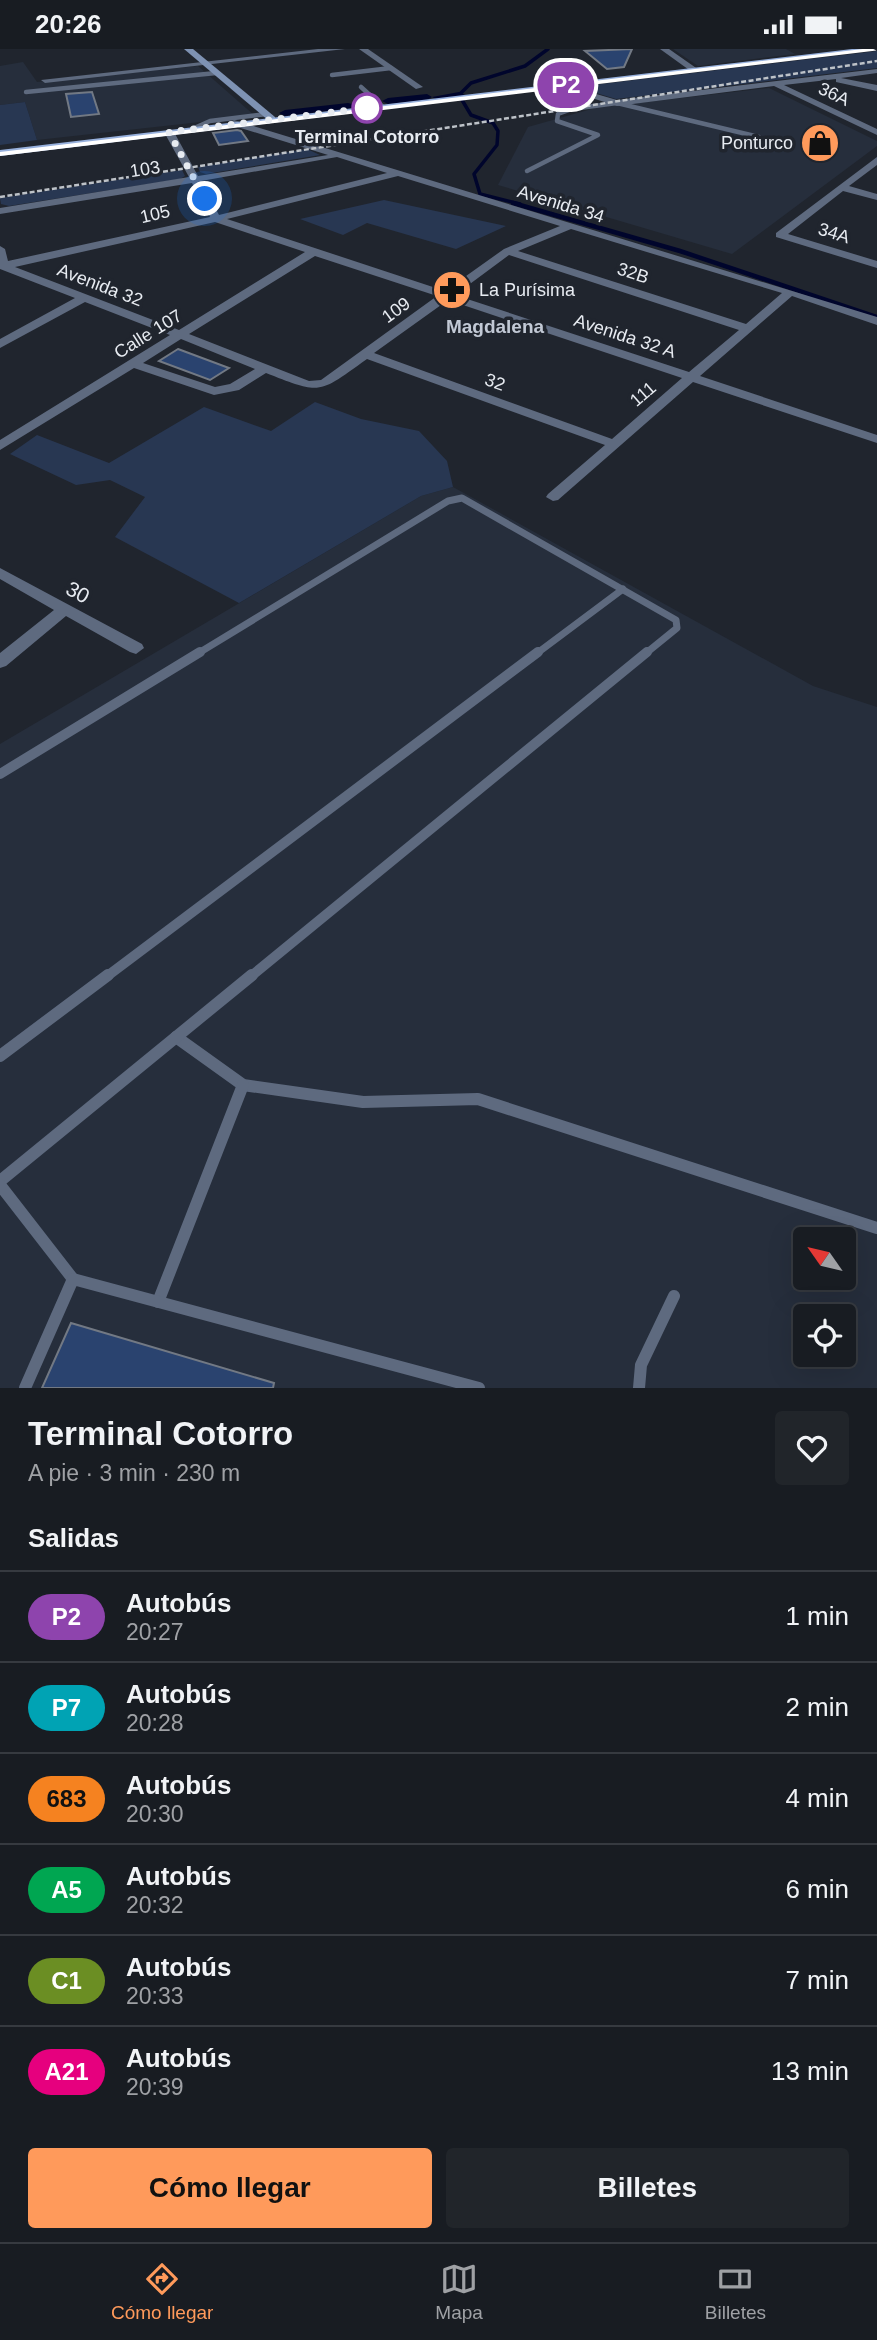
<!DOCTYPE html>
<html lang="es">
<meta charset="utf-8">
<style>
:root{--surface:#181c22;--page:#21252a;--text:#f1f3f6;--muted:#9fa1a5;--line:#363a40;--accent:#ff9a5b}
body{margin:0;font-family:Arial,sans-serif;background:var(--page);color:var(--text);height:100vh;display:flex;flex-direction:column;font-size:26px;white-space:nowrap}
*{box-sizing:border-box;margin:0}
p{font-size:23px;color:var(--muted)}
.icon{flex:none;width:38px;height:38px;fill:none;stroke:currentColor;stroke-width:2;stroke-linecap:round;stroke-linejoin:round}
.map{position:relative;height:1339px;overflow:hidden}
.panel{display:flex;flex-direction:column;background:var(--surface);flex:1}
.panel>*{flex:none}
.badge{padding:0 14px;border-radius:23px;font-size:24px;line-height:46px}
.needle{width:46px;rotate:304deg}
.tools{position:absolute;left:793px;top:1178px;display:grid;gap:14px}
.tools a{display:grid;place-items:center;width:63px;height:63px;border-radius:7px;background:var(--surface);box-shadow:0 7px 28px #0002,0 0 0 2px var(--line);font-size:35px}
.you{position:absolute;width:35px;height:35px;margin:-18px;border:5px solid #fff;border-radius:50%;background:#1a73e8;box-shadow:0 0 0 10px #1a73e833}
.map>.badge{position:absolute;translate:-50% -50%;box-shadow:0 0 0 4px #fff}
h2{padding:0 28px;font-size:26px;line-height:63px}
.round{display:grid;place-items:center;flex:none;width:74px;height:74px;border-radius:7px;background:var(--page)}
.summary{display:flex;align-items:center;justify-content:space-between;height:119px;padding:0 28px}
h1{font-size:33px;font-weight:700;line-height:52px}
.cta{display:flex;gap:14px;margin-top:auto;padding:14px 28px}
.cta a{flex:1;height:80px;border-radius:7px;background:var(--accent);color:#111;font-size:28px;font-weight:700;line-height:80px;text-align:center}
.cta a+a{background:var(--page);color:var(--text)}
ul{padding:0;list-style:none}
li{display:flex;align-items:center;gap:21px;height:91px;padding:0 28px;border-top:2px solid var(--line)}
li div{flex:1}
li b{display:block;font-size:26px}
li em{font-style:normal}
li .badge{min-width:77px;font-weight:700;text-align:center}
.status{display:flex;justify-content:space-between;align-items:center;height:49px;padding:0 35px;background:var(--surface);direction:ltr}
.status svg{height:19px;fill:currentColor}
.dock{display:flex;justify-content:space-around;align-items:center;height:98px;border-top:2px solid var(--line);background:var(--surface);font-size:19px;color:var(--muted)}
.dock a{display:grid;justify-items:center;gap:4px}
.dock .current{color:var(--accent)}
.map>svg:first-child{display:block}
.built{fill:#262e3c;fill-rule:evenodd}
.green{fill:#283752}
.lines{fill:none;stroke-linecap:round;stroke-linejoin:round}
.stream-far1{stroke:#00052c;stroke-width:3.5}
.stream{stroke:#00052c;stroke-width:4.5}
.canal{fill:#00052c;fill-rule:evenodd}
.building{fill:#2a436f;stroke:#727984;stroke-width:2}
.lane-far3{stroke:#5e6a7f;stroke-width:4.5}
.lane-far2{stroke:#5e6a7f;stroke-width:7}
.lane-far1{stroke:#5e6a7f;stroke-width:10}
.lane{stroke:#5e6a7f;stroke-width:12}
.street{fill:#5e6a7f;fill-rule:evenodd}
.secondary{fill:#7e92b3;fill-rule:evenodd}
.primary{fill:#97b0dc;fill-rule:evenodd}
.rail{stroke:#bdc2c8;stroke-width:2.5;stroke-dasharray:5 2.5;stroke-linecap:butt}
.line{fill:#8e44ad;stroke:#fff;stroke-width:2}
.walk{stroke:#e7ebf1;stroke-width:7;stroke-dasharray:0 12.6}
.stop-dot{fill:#fff;stroke:#8e44ad;stroke-width:3.5}
.labels{text-anchor:middle;dominant-baseline:central;stroke-width:7;stroke-linejoin:round;paint-order:stroke}
.far-street-label{font-size:18px;fill:#e7ebf1;stroke:#20252e}
.far-stop-label{font-size:18px;font-weight:bold;fill:#e7ebf1;stroke:#20252e}
.far-poi-label{font-size:18px;fill:#e7ebf1;stroke:#20252e;text-anchor:end}
.far-neighbourhood-label{font-size:19px;font-weight:bold;fill:#c2c9d5;stroke:#20252e}
.street-label{font-size:21px;fill:#e7ebf1;stroke:#20252e}
</style>
<div class="status"><b>20:26</b><svg viewBox="0 0 49 12"><path d="M0 12V9h3v3zM5 12V6h3v6zM10 12V3h3v9zM15 12V0h3v12zM26 1h20v11H26zM47 4h2v5h-2z"/></svg></div>
<div class="map">
<svg width="877" height="1339" viewBox="0 0 877 1339">
<rect width="100%" height="100%" fill="#20252e"/>
<!-- built -->
<g class="built">
<path d="M673,0H786L795,5L698,17Z"/>
<path d="M23,13L37,33L198,17L255,67L37,91L25,53L0,56V17Z"/>
<path d="M769,39L877,92V97L732,205L498,136L528,78L595,59Z"/>
<path d="M453,438L813,637L877,658V1339H0V695L421,447ZM805,1190H844V1228H805ZM805,1267H844V1306H805Z"/>
</g>
<!-- green -->
<g class="green">
<path d="M877,2V19L616,50L576,38Z"/>
<path d="M25,53L37,91L0,96V56Z"/>
<path d="M307,100L320,106L206,125L200,123L198,118Z"/>
<path d="M182,121L185,127L180,130L9,157L1,155L0,149Z"/>
<path d="M384,151L506,177L456,200L367,174L343,186L300,170Z"/>
<path d="M315,353L361,370L419,382L447,412L453,438L421,447L239,554L115,488L145,448L110,431L76,436L10,405L37,386L109,414L204,358L271,382Z"/>
</g>
<g class="lines">
<!-- stream-far1 -->
<path class="stream-far1" d="M520,155L480,145L474,125L497,96L498,82L493,74L471,66L459,46L471,34L525,17L548,0"/>
<!-- stream -->
<path class="stream" d="M513,154L680,202L877,268"/>
<!-- canal -->
<g class="canal">
<path d="M459,43L465,46L463,48L438,51L432,48L427,51L388,55L382,52L388,49L427,45L432,48Z"/>
<path d="M348,54L352,55V59L285,67L279,64L285,61Z"/>
</g>
</g>
<!-- building -->
<g class="building">
<path d="M632,0L624,18L607,20L585,2Z"/>
<path d="M92,43L99,65L71,68L66,45Z"/>
<path d="M237,81L241,82L248,92L219,96L213,84Z"/>
<path d="M178,300L229,319L210,331L159,312Z"/>
<path d="M71,1274L274,1334L273,1339H42Z"/>
</g>
<g class="lines">
<!-- lane-far3 -->
<g class="lane-far3">
<path d="M332,26L391,19"/>
<path d="M361,38L382,57"/>
<path d="M26,43L216,24"/>
<path d="M192,80L210,72L267,65"/>
<path d="M527,122L598,86L557,72L558,65L572,60L617,54L759,88"/>
</g>
<!-- lane-far2 -->
<g class="lane-far2">
<path d="M197,605L448,452L462,449L676,571L677,579L645,605"/>
<path d="M536,605L623,540"/>
</g>
<!-- lane-far1 -->
<g class="lane-far1">
<path d="M0,725L200,603"/>
<path d="M106,928L538,603"/>
<path d="M250,928L647,603"/>
</g>
<!-- lane -->
<g class="lane">
<path d="M176,988L243,1036L363,1053L478,1050L877,1179"/>
<path d="M0,1007L108,926"/>
<path d="M0,1132L252,926"/>
<path d="M0,1136L73,1230"/>
<path d="M158,1253L243,1036"/>
<path d="M25,1339L73,1230L479,1339"/>
<path d="M639,1339L641,1316L674,1247"/>
</g>
<!-- street -->
<g class="street">
<path d="M318,0H345L45,34L41,31Z"/>
<path d="M359,0H368L423,38L416,40Z"/>
<path d="M660,0H669L699,21L692,23Z"/>
<path d="M877,20V24L841,29L877,36V42L836,33V30L784,36L877,80V86L774,37L617,57L554,37L558,34L617,51Z"/>
<path d="M234,71L877,268V276L792,247L700,327L877,386V394L693,333L558,451L553,452L546,448L548,445L605,396L367,310C318,345 322,346 266,324L239,341L214,346L134,319L0,401V391L170,286L85,253L0,299V290L75,249L0,220V197L5,200L8,212L210,168L192,134L0,165V159L189,128L164,83L169,80L174,83L198,127L328,106L231,76L230,74ZM337,108L387,124L219,166L201,132ZM398,127L560,177L504,200L445,242L227,170ZM215,173L305,203L179,281L15,218ZM571,180L782,244L746,275L518,202ZM509,206L739,281L689,323L455,246ZM315,207L437,247L321,331L309,332L189,285ZM448,251L682,329L612,390L374,304ZM181,290L255,320L230,335L215,338L143,314Z"/>
<path d="M877,108V116L849,137L877,145V151L843,142L788,185L877,212V219L776,188V184Z"/>
<path d="M0,519L142,595L144,599L136,605L130,603L66,567L6,617L0,619V604L54,561L0,530Z"/>
</g>
<!-- secondary -->
<path class="secondary" d="M184,0H193L275,68V72H269Z"/>
<!-- primary -->
<path class="primary" d="M852,0H876L0,107V101Z"/>
<!-- rail -->
<path class="rail" d="M0,148L877,12"/>
</g>
<!-- line -->
<path class="line" d="M871,0L873,1L0,106V104Z"/>
<g class="lines">
<!-- walk -->
<path class="walk" d="M205,150L169,83L367,59"/>
</g>
<!-- icons -->
<defs>
<symbol id="shop-disc" viewBox="-11 -11 22 22"><circle r="9.5" fill="#ff9a5b" stroke="#20252e"/><path d="M-5-2.5h2.3a2.7 3.5 0 0 1 5.4 0H5L5.5 6h-11ZM-1.5-2.5h3a1.5 2.3 0 0 0-3 0Z" fill="#111"/></symbol>
<symbol id="pharmacy-disc" viewBox="-11 -11 22 22"><circle r="9.5" fill="#ff9a5b" stroke="#20252e"/><path d="M-2-6h4v4h4v4h-4v4h-4v-4h-4v-4h4Z" fill="#111"/></symbol>
</defs>
<g fill-rule="evenodd">
<use href="#shop-disc" x="798" y="72" width="44" height="44"/>
<use href="#pharmacy-disc" x="430" y="219" width="44" height="44"/>
</g>
<!-- markers -->
<circle class="stop-dot" cx="367" cy="59" r="14"/>
<g class="labels">
<!-- far-street labels -->
<g class="far-street-label">
<text transform="translate(834 45) rotate(25)">36A</text>
<text transform="translate(145 120) rotate(-9)">103</text>
<text transform="translate(561 155) rotate(17)">Avenida 34</text>
<text transform="translate(155 165) rotate(-13)">105</text>
<text transform="translate(834 184) rotate(17)">34A</text>
<text transform="translate(633 224) rotate(18)">32B</text>
<text transform="translate(100 236) rotate(21)">Avenida 32</text>
<text transform="translate(396 261) rotate(-36)">109</text>
<text transform="translate(148 285) rotate(-32)">Calle 107</text>
<text transform="translate(625 287) rotate(18)">Avenida 32 A</text>
<text transform="translate(495 333) rotate(20)">32</text>
<text transform="translate(643 345) rotate(-41)">111</text>
</g>
<!-- far-stop labels -->
<g class="far-stop-label">
<text x="367" y="88">Terminal Cotorro</text>
</g>
<!-- far-poi labels -->
<g class="far-poi-label">
<text x="793" y="94">Ponturco</text>
<text x="479" y="241" text-anchor="start">La Purísima</text>
</g>
<!-- far-neighbourhood labels -->
<g class="far-neighbourhood-label">
<text x="495" y="277">Magdalena</text>
</g>
<!-- street labels -->
<g class="street-label">
<text transform="translate(78 543) rotate(29)">30</text>
</g>
</g>
</svg>
<div class="tools">
<a><svg class="needle" viewBox="-14 -14 28 28"><path d="M0-13l5 13h-10z" fill="#e53935"/><path d="M0 13l5-13h-10z" fill="#9fa1a5"/></svg></a>
<a><svg class="icon" aria-label="locate" viewBox="0 0 24 24"><circle cx="12" cy="12" r="6"/><path d="M12 2v4M12 18v4M2 12h4M18 12h4"/></svg></a>
</div>
<div class="you" style="left:205px;top:150px"></div>
<b class="badge" style="left:566px;top:36px;background:#8e44ad;color:#fff">P2</b>
</div>
<section class="panel">
<div class="summary"><div><h1>Terminal Cotorro</h1><p>A pie · 3 min · 230 m</p></div><a class="round"><svg class="icon" aria-label="heart" viewBox="0 0 24 24"><path d="M12 20l-8-8c-3-5 5-10 8-4 3-6 11-1 8 4z"/></svg></a></div>
<h2>Salidas</h2>
<ul>
<li><span class="badge" style="background:#8e44ad;color:#fff">P2</span><div><b>Autobús</b><p>20:27</p></div><em>1 min</em></li>
<li><span class="badge" style="background:#00a3b4;color:#fff">P7</span><div><b>Autobús</b><p>20:28</p></div><em>2 min</em></li>
<li><span class="badge" style="background:#f58220;color:#111">683</span><div><b>Autobús</b><p>20:30</p></div><em>4 min</em></li>
<li><span class="badge" style="background:#00a651;color:#fff">A5</span><div><b>Autobús</b><p>20:32</p></div><em>6 min</em></li>
<li><span class="badge" style="background:#6b8e23;color:#fff">C1</span><div><b>Autobús</b><p>20:33</p></div><em>7 min</em></li>
<li><span class="badge" style="background:#e6007e;color:#fff">A21</span><div><b>Autobús</b><p>20:39</p></div><em>13 min</em></li>
</ul>
<div class="cta"><a>Cómo llegar</a><a>Billetes</a></div>
</section>
<nav class="dock">
<a class="current"><svg class="icon" aria-label="directions" viewBox="0 0 24 24"><path d="M12 3l9 9-9 9-9-9zM9 14v-3h6M13 9l2 2-2 2"/></svg>Cómo llegar</a>
<a><svg class="icon" aria-label="map" viewBox="0 0 24 24"><path d="M3 6l6-2 6 2 6-2v14l-6 2-6-2-6 2zM9 4v14M15 6v14"/></svg>Mapa</a>
<a><svg class="icon" aria-label="tickets" viewBox="0 0 24 24"><path d="M3 7h18v10H3zM15 7v10"/></svg>Billetes</a>
</nav>
